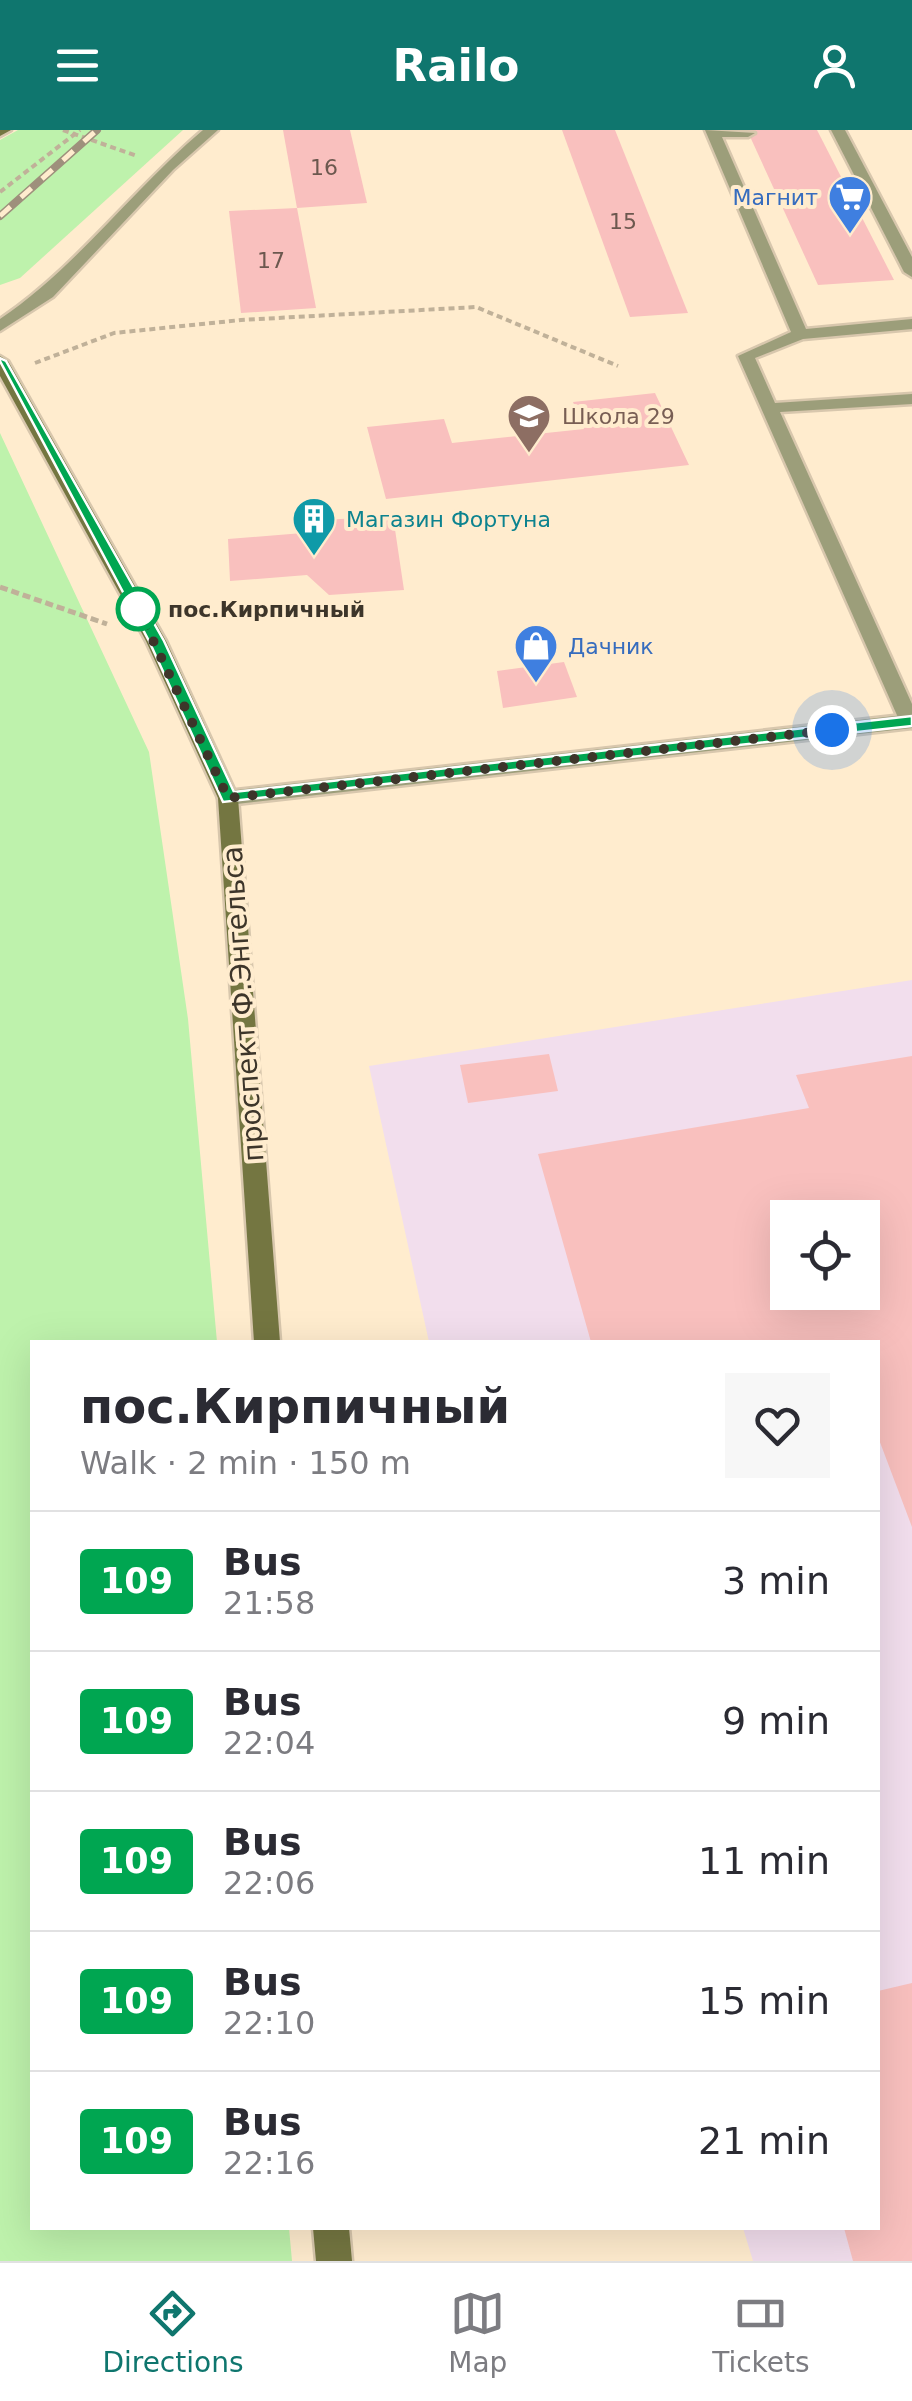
<!DOCTYPE html>
<meta charset="utf-8">
<style>
:root{--surface:#fff;--page:#f7f7f7;--text:#2b2b33;--muted:#7c7c81;--line:#e1e1e2;--accent:#0f766e}
body{margin:0;font-family:"DejaVu Sans",sans-serif;background:var(--page);color:var(--text);height:100vh;display:flex;flex-direction:column;font-size:38px;white-space:nowrap}
*{box-sizing:border-box;margin:0}
p{font-size:32px;color:var(--muted)}
.icon{flex:none;width:55px;height:55px;fill:none;stroke:currentColor;stroke-width:2;stroke-linecap:round;stroke-linejoin:round}
.map{position:relative;flex:1;overflow:hidden}
.drawer{position:absolute;left:30px;top:1210px;width:850px;height:890px;display:flex;flex-direction:column;background:var(--surface);border-radius:0px;box-shadow:0 10px 40px #0002}
.drawer>*{flex:none}
.badge{padding:0 20px;border-radius:8px;font-size:35px;line-height:65px}
.fabs{position:absolute;left:770px;top:1070px;display:grid;gap:20px}
.fabs a{display:grid;place-items:center;width:110px;height:110px;border-radius:0px;background:var(--surface);box-shadow:0 10px 40px #0002;font-size:50px}
.you{position:absolute;width:50px;height:50px;margin:-25px;border:8px solid #fff;border-radius:50%;background:#1a73e8;box-shadow:0 0 0 15px #1a73e833}
.map>.badge{position:absolute;translate:-50% -50%;box-shadow:0 0 0 5px #fff}
.round{display:grid;place-items:center;flex:none;width:105px;height:105px;border-radius:0px;background:var(--page)}
.summary{display:flex;align-items:center;justify-content:space-between;height:170px;padding:0 50px}
h1{font-size:48px;font-weight:700;line-height:75px}
ul{padding:0;list-style:none}
li{display:flex;align-items:center;gap:30px;height:140px;padding:0 50px;border-top:2px solid var(--line)}
li div{flex:1}
li b{display:block;font-size:38px}
li em{font-style:normal}
li .badge{min-width:110px;font-weight:700;text-align:center}
header{display:flex;justify-content:space-between;align-items:center;height:130px;padding:0 50px;background:var(--accent);color:#fff;font-size:45px;font-weight:700}
.menu{display:flex;justify-content:space-around;align-items:center;height:140px;border-top:2px solid var(--line);background:var(--surface);font-size:28px;color:var(--muted)}
.menu a{display:grid;justify-items:center;gap:5px}
.menu .current{color:var(--accent)}
.map>svg:first-child{display:block}
.industrial{fill:#f2deed;fill-rule:evenodd}
.green{fill:#bef2ac}
.building{fill:#f9c0be;fill-rule:evenodd}
.lines{fill:none;stroke-linecap:round;stroke-linejoin:round}
.lane-casing{stroke:#d8c7ad;stroke-width:5}
.street-casing{stroke:#d8c7ad;stroke-width:5}
.secondary-casing{stroke:#d8c7ad;stroke-width:5}
.path-far1{stroke:#c0b199;stroke-width:4;stroke-dasharray:6 4;stroke-linecap:butt}
.path{stroke:#c0b199;stroke-width:5;stroke-dasharray:8 4;stroke-linecap:butt}
.lane{fill:#9c9e7a;fill-rule:evenodd}
.street{fill:#9c9e7a;fill-rule:evenodd}
.secondary{fill:#747641;fill-rule:evenodd}
.rail-casing{stroke:#9e907c;stroke-width:8}
.rail{stroke:#ffecce;stroke-width:5;stroke-dasharray:14;stroke-linecap:butt}
.line{fill:#00a651;stroke:#fff;stroke-width:2.5}
.walk{stroke:#3d352a;stroke-width:10;stroke-dasharray:0 18}
.stop-dot{fill:#fff;stroke:#00a651;stroke-width:5}
.labels{text-anchor:middle;dominant-baseline:central;stroke-width:8;stroke-linejoin:round;paint-order:stroke}
.number-label{font-size:22px;fill:#6c584f}
.far-shop-label{font-size:22px;fill:#366cbe;stroke:#ffecce;text-anchor:end}
.far-education-label{font-size:22px;fill:#785e54;stroke:#ffecce;text-anchor:start}
.far-culture-label{font-size:22px;fill:#0d838f;stroke:#ffecce;text-anchor:start}
.far-stop-label{font-size:22px;font-weight:bold;fill:#3d352a;stroke:#ffecce;text-anchor:start}
.street-label{font-size:28px;fill:#3d352a;stroke:#ffecce}
</style>
<header><svg class="icon" aria-label="menu" viewBox="0 0 24 24"><path d="M4 6h16M4 12h16M4 18h16"/></svg>Railo<svg class="icon" aria-label="person" viewBox="0 0 24 24"><circle cx="12" cy="8" r="4"/><path d="M4 21q1-7 8-7t8 7"/></svg></header>
<div class="map">
<svg width="912" height="2131" viewBox="0 0 912 2131">
<rect width="100%" height="100%" fill="#ffecce"/>
<!-- industrial -->
<path class="industrial" d="M912,850V2131H753L743,2098H878V1212H429L369,936ZM788,1088H862V1162H788Z"/>
<!-- green -->
<g class="green">
<path d="M18,0H183L20,148L0,155V10Z"/>
<path d="M0,303L149,622L188,889L217,1212H32V2098H289L292,2131H0Z"/>
</g>
<!-- building -->
<g class="building">
<path d="M283,0H350L367,73L297,78Z"/>
<path d="M562,0H615L688,183L630,187Z"/>
<path d="M747,0H817L894,150L818,155Z"/>
<path d="M297,78L316,178L241,183L229,81Z"/>
<path d="M655,263L689,335L386,369L367,297L444,289L452,313L584,299L573,272Z"/>
<path d="M393,386L404,460L329,465L307,445L230,451L228,409L315,402L323,390Z"/>
<path d="M564,532L577,567L503,578L497,541Z"/>
<path d="M549,924L558,961L468,973L460,935Z"/>
<path d="M912,926V1397L878,1307V1212H591L538,1024L809,978L796,945ZM788,1088H862V1162H788Z"/>
<path d="M912,1853V2131H853L844,2098H878V1861Z"/>
</g>
<g class="lines">
<defs>
<g id="lane">
<path d="M705,0L755,3L748,7H722L806,199L912,189V199L803,209L755,228L775,273L912,264V274L780,282L912,574V598L900,592L738,226L791,202Z"/>
<path d="M831,0H845L912,127V147L904,142Z"/>
</g>
<g id="street">
<path d="M203,0H218L173,40L53,167L0,201V189C77,137 132,60 203,0Z"/>
<path d="M912,584V598L228,675L218,668L228,661Z"/>
</g>
<g id="secondary">
<path d="M0,0H11L0,6Z"/>
<path d="M0,226L8,231L166,511L238,668L280,1212H254L218,668L146,511L0,246Z"/>
<path d="M313,2098H349L352,2131H316Z"/>
</g>
</defs>
<!-- lane casing -->
<use href="#lane" class="lane-casing"/>
<!-- street casing -->
<use href="#street" class="street-casing"/>
<!-- secondary casing -->
<use href="#secondary" class="secondary-casing"/>
<!-- path-far1 -->
<g class="path-far1">
<path d="M63,0L137,26"/>
<path d="M0,62L80,0"/>
<path d="M35,233L114,203L241,190L476,177L618,236"/>
</g>
<!-- path -->
<path class="path" d="M0,457L107,494"/>
<!-- lane -->
<use href="#lane" class="lane"/>
<!-- street -->
<use href="#street" class="street"/>
<!-- secondary -->
<use href="#secondary" class="secondary"/>
<defs>
<path id="rail" d="M0,86L97,0"/>
</defs>
<!-- rail casing -->
<use href="#rail" class="rail-casing"/>
<!-- rail -->
<use href="#rail" class="rail"/>
</g>
<!-- line -->
<path class="line" d="M0,228L6,231L164,511L234,662L912,586V596L223,672L149,511L0,231Z"/>
<g class="lines">
<!-- walk -->
<path class="walk" d="M138,479L228,668L832,600"/>
</g>
<!-- icons -->
<defs>
<symbol id="supermarket-pin" viewBox="-11 -11 22 30"><path d="M0 17L-7.5 6A9.5 9.5 0 1 1 7.5 6Z" fill="#3f7fe0" stroke="#ffecce"/><path d="M-6-5.5h2.5l.6 2H6L4.5 2H-2.5L-4.4-4H-6ZM-1.5 3.2a1.3 1.3 0 1 0 .1 0ZM3 3.2a1.3 1.3 0 1 0 .1 0Z" fill="#fff"/></symbol>
<symbol id="school-pin" viewBox="-11 -11 22 30"><path d="M0 17L-7.5 6A9.5 9.5 0 1 1 7.5 6Z" fill="#8d6e63" stroke="#ffecce"/><path d="M0-5L7-2L0 1L-7-2ZM-4 1L0 2.5L4 1V4Q0 6-4 4Z" fill="#fff"/></symbol>
<symbol id="building-pin" viewBox="-11 -11 22 30"><path d="M0 17L-7.5 6A9.5 9.5 0 1 1 7.5 6Z" fill="#0f9aa8" stroke="#ffecce"/><path d="M-4-6H4V6H1V3H-1V6H-4ZM-2.5-4.3h1.7v1.8h-1.7ZM.8-4.3h1.7v1.8H.8ZM-2.5-1h1.7V.8h-1.7ZM.8-1h1.7V.8H.8Z" fill="#fff"/></symbol>
<symbol id="shop-pin" viewBox="-11 -11 22 30"><path d="M0 17L-7.5 6A9.5 9.5 0 1 1 7.5 6Z" fill="#3f7fe0" stroke="#ffecce"/><path d="M-5-2.5h2.3a2.7 3.5 0 0 1 5.4 0H5L5.5 6h-11ZM-1.5-2.5h3a1.5 2.3 0 0 0-3 0Z" fill="#fff"/></symbol>
</defs>
<g fill-rule="evenodd">
<use href="#supermarket-pin" x="825" y="42" width="50" height="68"/>
<use href="#school-pin" x="504" y="261" width="50" height="68"/>
<use href="#building-pin" x="289" y="364" width="50" height="68"/>
<use href="#shop-pin" x="511" y="491" width="50" height="68"/>
</g>
<!-- markers -->
<circle class="stop-dot" cx="138" cy="479" r="20"/>
<g class="labels">
<!-- number labels -->
<g class="number-label">
<text x="324" y="37">16</text>
<text x="623" y="91">15</text>
<text x="271" y="130">17</text>
</g>
<!-- far-shop labels -->
<g class="far-shop-label">
<text x="818" y="67">Магнит</text>
<text x="568" y="516" text-anchor="start">Дачник</text>
</g>
<!-- far-education labels -->
<g class="far-education-label">
<text x="562" y="286">Школа 29</text>
</g>
<!-- far-culture labels -->
<g class="far-culture-label">
<text x="346" y="389">Магазин Фортуна</text>
</g>
<!-- far-stop labels -->
<g class="far-stop-label">
<text x="168" y="479">пос.Кирпичный</text>
</g>
<!-- street labels -->
<g class="street-label">
<text transform="translate(243 874) rotate(-94)">проспект Ф.Энгельса</text>
</g>
</g>
</svg>
<div class="fabs">
<a><svg class="icon" aria-label="locate" viewBox="0 0 24 24"><circle cx="12" cy="12" r="6"/><path d="M12 2v4M12 18v4M2 12h4M18 12h4"/></svg></a>
</div>
<div class="you" style="left:832px;top:600px"></div>
<section class="drawer">
<div class="summary"><div><h1>пос.Кирпичный</h1><p>Walk · 2 min · 150 m</p></div><a class="round"><svg class="icon" aria-label="heart" viewBox="0 0 24 24"><path d="M12 20l-8-8c-3-5 5-10 8-4 3-6 11-1 8 4z"/></svg></a></div>
<ul>
<li><span class="badge" style="background:#00a651;color:#fff">109</span><div><b>Bus</b><p>21:58</p></div><em>3 min</em></li>
<li><span class="badge" style="background:#00a651;color:#fff">109</span><div><b>Bus</b><p>22:04</p></div><em>9 min</em></li>
<li><span class="badge" style="background:#00a651;color:#fff">109</span><div><b>Bus</b><p>22:06</p></div><em>11 min</em></li>
<li><span class="badge" style="background:#00a651;color:#fff">109</span><div><b>Bus</b><p>22:10</p></div><em>15 min</em></li>
<li><span class="badge" style="background:#00a651;color:#fff">109</span><div><b>Bus</b><p>22:16</p></div><em>21 min</em></li>
</ul>
</section>
</div>
<nav class="menu">
<a class="current"><svg class="icon" aria-label="directions" viewBox="0 0 24 24"><path d="M12 3l9 9-9 9-9-9zM9 14v-3h6M13 9l2 2-2 2"/></svg>Directions</a>
<a><svg class="icon" aria-label="map" viewBox="0 0 24 24"><path d="M3 6l6-2 6 2 6-2v14l-6 2-6-2-6 2zM9 4v14M15 6v14"/></svg>Map</a>
<a><svg class="icon" aria-label="tickets" viewBox="0 0 24 24"><path d="M3 7h18v10H3zM15 7v10"/></svg>Tickets</a>
</nav>
